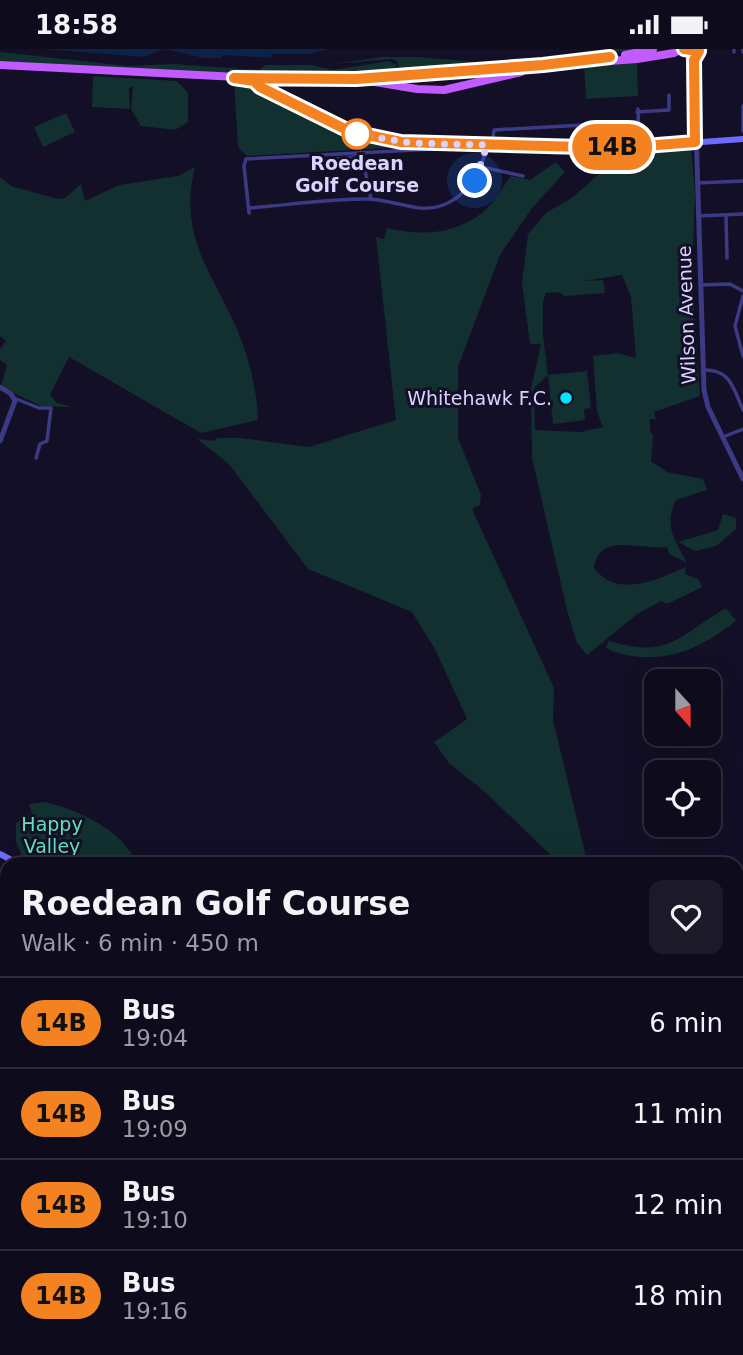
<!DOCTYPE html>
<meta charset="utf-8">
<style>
:root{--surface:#0e0b1c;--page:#1c1929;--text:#f1f3f6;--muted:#9b9ba3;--line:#2e2b3b}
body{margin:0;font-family:"DejaVu Sans",sans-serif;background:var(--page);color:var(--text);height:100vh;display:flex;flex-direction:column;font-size:26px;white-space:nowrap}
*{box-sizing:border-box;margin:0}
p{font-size:23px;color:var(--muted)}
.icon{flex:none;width:38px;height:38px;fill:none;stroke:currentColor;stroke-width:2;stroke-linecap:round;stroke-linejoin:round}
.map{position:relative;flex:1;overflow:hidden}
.sheet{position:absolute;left:0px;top:808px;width:744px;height:499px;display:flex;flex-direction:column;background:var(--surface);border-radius:21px 21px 0 0;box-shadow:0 7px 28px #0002,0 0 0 2px var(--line)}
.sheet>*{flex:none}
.badge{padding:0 14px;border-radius:23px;font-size:24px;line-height:46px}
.needle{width:46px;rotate:159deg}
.tools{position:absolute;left:644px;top:620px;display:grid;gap:14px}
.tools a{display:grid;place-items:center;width:77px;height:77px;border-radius:14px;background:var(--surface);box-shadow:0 7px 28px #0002,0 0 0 2px var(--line);font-size:35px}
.you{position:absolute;width:35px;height:35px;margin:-18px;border:5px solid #fff;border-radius:50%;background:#1a73e8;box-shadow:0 0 0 10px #1a73e833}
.map>.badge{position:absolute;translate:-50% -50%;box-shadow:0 0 0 4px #fff}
.round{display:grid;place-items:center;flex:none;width:74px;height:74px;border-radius:14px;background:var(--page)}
.overview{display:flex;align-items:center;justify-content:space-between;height:119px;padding:0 21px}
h1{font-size:33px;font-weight:700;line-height:52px}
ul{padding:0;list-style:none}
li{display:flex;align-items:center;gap:21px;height:91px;padding:0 21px;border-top:2px solid var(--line)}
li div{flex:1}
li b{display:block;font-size:26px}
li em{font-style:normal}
li .badge{min-width:77px;font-weight:700;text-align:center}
.status{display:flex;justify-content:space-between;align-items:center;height:49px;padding:0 35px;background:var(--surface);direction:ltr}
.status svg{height:19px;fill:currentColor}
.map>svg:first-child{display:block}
.green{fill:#12302f;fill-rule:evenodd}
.water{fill:#0c2248}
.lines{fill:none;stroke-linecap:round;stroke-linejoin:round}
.minor{stroke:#3d3a85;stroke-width:3.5}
.tertiary{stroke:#3d3a85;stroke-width:5}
.secondary{stroke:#6f6bff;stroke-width:6}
.primary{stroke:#c25bff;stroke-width:8}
.line-casing{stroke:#fff;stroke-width:16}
.line{stroke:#f58220;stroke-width:10}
.walk{stroke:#d9d4ff;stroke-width:7;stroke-dasharray:0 12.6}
.stop-dot{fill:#fff;stroke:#f58220;stroke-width:3.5}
.poi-dot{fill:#00e5ff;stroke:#130f26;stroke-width:2.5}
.labels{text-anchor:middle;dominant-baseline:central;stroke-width:6;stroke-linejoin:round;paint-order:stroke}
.stop-label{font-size:19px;font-weight:bold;fill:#d9d4ff;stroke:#130f26}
.street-label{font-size:19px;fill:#d9d4ff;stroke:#130f26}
.poi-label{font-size:19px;fill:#d9d4ff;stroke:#130f26;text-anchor:end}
.park-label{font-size:19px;fill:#5fe0c0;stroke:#130f26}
</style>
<div class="status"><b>18:58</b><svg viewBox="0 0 49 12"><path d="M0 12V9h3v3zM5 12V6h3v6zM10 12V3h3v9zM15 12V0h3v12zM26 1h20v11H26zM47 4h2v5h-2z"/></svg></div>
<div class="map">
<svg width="743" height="1306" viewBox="0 0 743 1306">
<rect width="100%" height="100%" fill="#130f26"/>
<!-- green -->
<g class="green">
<path d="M607,0H643L517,14L400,22L397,13L392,10L334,15L323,12L334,15L380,8H420L488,14Z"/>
<path d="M0,3L128,17L172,15L259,21L265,16H312L332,21L389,12L397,16L395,22C264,35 131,20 0,12Z"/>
<path d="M637,13L638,47L586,50L584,18Z"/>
<path d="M93,27L177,32L188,44V73L175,81L141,77L131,60L133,37L129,39L130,60L92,58Z"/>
<path d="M234,33L253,34L345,82L407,98L247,107L238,98Z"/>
<path d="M66,64L75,83L43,98L34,78Z"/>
<path d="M691,98L695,144L692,230L700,347L654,363L656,370H650V382L653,386L651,412L667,423L703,430L707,441L676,451C663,479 676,491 687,514L669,505L667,498C642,502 599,482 594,519C618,550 656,531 686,518L685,525L698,530L702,538L667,555L661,552L637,565L587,606L577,594L567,561L532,409L531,340L541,295H530L522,234L528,185L547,163L572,149L607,118L608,105ZM622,226L631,248L636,309L618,304L593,307L597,362L603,378L580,383L535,381L534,339L548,326L543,287V252L546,244L558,243L565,247L605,244L603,231L584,232Z"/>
<path d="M556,113L565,123L532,159L500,206L458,318V389L481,446L480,456L472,460L554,639L553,671L588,816L560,815L485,743L449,714L434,693L467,670L435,600L412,563L308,520L229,415L197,390L215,392L217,389H241L309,398L396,371L376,188L384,190L387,179C420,187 455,186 483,163C494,154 502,139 511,127L530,131Z"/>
<path d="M195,118C176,195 220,230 243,296C252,320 257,346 258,371L201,384L69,308L50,346L57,354L72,358L41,357L1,338L7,316L0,311V300L6,292L0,287V128L11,137L58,150L65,149L81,135L85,152L119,136L178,127Z"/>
<path d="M587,322L591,359L584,360L585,371L553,375L548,326Z"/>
<path d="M723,465L736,469V480L716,497L695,502L678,493L718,481Z"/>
<path d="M726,559L736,572C703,597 673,613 631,607C622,605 613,604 606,598L609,592C670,610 678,587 726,559Z"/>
<path d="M46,753C83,763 120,780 138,815H25L16,793V774L32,764L29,755Z"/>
<path d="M485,1300H644L646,1302L644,1306H494Z"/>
</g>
<!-- water -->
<g class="water">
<path d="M44,0H163L144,8Z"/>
<path d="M165,0H329L310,5H271V9L223,6L222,9H203Z"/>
</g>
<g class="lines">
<!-- minor -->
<g class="minor">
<path d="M734,0V3"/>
<path d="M743,0V3"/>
<path d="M743,57V82"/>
<path d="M638,60L639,97"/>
<path d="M637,63L669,61V46"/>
<path d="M492,96L494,81L637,73"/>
<path d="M361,103L371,150"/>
<path d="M337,110L362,107"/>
<path d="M482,118L523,127"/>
<path d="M697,134L743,132"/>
<path d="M249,159C288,156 328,150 367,150C385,150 402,157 420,159C458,162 481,128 487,96"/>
<path d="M249,164L244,117L246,110L452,99L459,96"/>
<path d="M726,166L727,209"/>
<path d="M698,167L743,165"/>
<path d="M701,236L730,235L743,242"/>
<path d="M743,247L735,277L743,307"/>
<path d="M703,321C731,320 733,339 743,361"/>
<path d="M14,349L39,359H51L47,392L40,395L36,409"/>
<path d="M723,388L743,380"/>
<path d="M0,841L7,828"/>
<path d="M0,897L7,892"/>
<path d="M0,931L7,926"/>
<path d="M0,965L7,961"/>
<path d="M0,1035L7,1013"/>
<path d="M0,1051L7,1068"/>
<path d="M0,1082L7,1079"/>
<path d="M737,1119H743"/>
<path d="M737,1147L743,1154"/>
<path d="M737,1172L743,1164"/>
<path d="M0,1190L7,1203"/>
<path d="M0,1209L7,1205"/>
<path d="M0,1277L7,1273"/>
<path d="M722,1300V1306"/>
<path d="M58,1306L69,1300"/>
<path d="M160,1306L173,1300"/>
<path d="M316,1306L328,1301"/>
<path d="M708,1306L712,1300"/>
</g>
<!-- tertiary -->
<g class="tertiary">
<path d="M685,0L690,16"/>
<path d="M705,0L697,4L694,13L704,341L708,358L743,430"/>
<path d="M0,338L11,345L15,352L0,392"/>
<path d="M737,906L743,902"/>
</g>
<!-- secondary -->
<g class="secondary">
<path d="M254,31L260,39L352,83L400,93L620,99L743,90"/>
<path d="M0,805L21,816"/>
<path d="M327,1300L329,1306"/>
</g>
<!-- primary -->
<g class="primary">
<path d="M691,2H699"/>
<path d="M625,6L653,0"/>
<path d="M0,16L238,28"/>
<path d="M234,29L265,32L356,30L637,10L674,4L682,0"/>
<path d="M369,32L417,40L444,41L521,23"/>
</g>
</g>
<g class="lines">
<defs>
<path id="line" d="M610,8L543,16L356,30L234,29L254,32L260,38L349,82L401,93L620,99L695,93L694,11L699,2L684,0"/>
</defs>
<!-- line casing -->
<use href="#line" class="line-casing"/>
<!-- line -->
<use href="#line" class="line"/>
<!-- walk -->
<path class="walk" d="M357,85L411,94L487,96L475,132"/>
</g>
<!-- markers -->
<circle class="stop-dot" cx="357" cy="85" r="14"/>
<circle class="poi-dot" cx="566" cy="349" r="7"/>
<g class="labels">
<!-- stop labels -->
<g class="stop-label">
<text x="357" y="114">Roedean<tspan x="357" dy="22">Golf Course</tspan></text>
</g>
<!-- street labels -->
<g class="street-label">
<text transform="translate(686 266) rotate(-92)">Wilson Avenue</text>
</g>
<!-- poi labels -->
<g class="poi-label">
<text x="552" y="349">Whitehawk F.C.</text>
</g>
<!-- park labels -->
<g class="park-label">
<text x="52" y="775">Happy<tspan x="52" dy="22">Valley</tspan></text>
</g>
</g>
</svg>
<div class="tools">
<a><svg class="needle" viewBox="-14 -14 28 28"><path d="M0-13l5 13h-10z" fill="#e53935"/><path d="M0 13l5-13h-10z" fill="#9b9ba3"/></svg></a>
<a><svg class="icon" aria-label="locate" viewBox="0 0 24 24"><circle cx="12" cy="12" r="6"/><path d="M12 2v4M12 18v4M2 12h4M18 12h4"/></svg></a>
</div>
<div class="you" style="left:475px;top:132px"></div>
<b class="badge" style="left:612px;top:98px;background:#f58220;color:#111">14B</b>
<section class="sheet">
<div class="overview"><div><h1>Roedean Golf Course</h1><p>Walk · 6 min · 450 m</p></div><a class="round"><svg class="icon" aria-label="heart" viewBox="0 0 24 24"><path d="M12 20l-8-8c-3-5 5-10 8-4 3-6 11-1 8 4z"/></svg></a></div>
<ul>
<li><span class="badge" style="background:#f58220;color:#111">14B</span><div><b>Bus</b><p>19:04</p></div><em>6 min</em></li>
<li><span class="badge" style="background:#f58220;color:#111">14B</span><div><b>Bus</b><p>19:09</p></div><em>11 min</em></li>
<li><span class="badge" style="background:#f58220;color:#111">14B</span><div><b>Bus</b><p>19:10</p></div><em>12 min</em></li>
<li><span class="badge" style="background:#f58220;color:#111">14B</span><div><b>Bus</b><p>19:16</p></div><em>18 min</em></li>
</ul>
</section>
</div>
